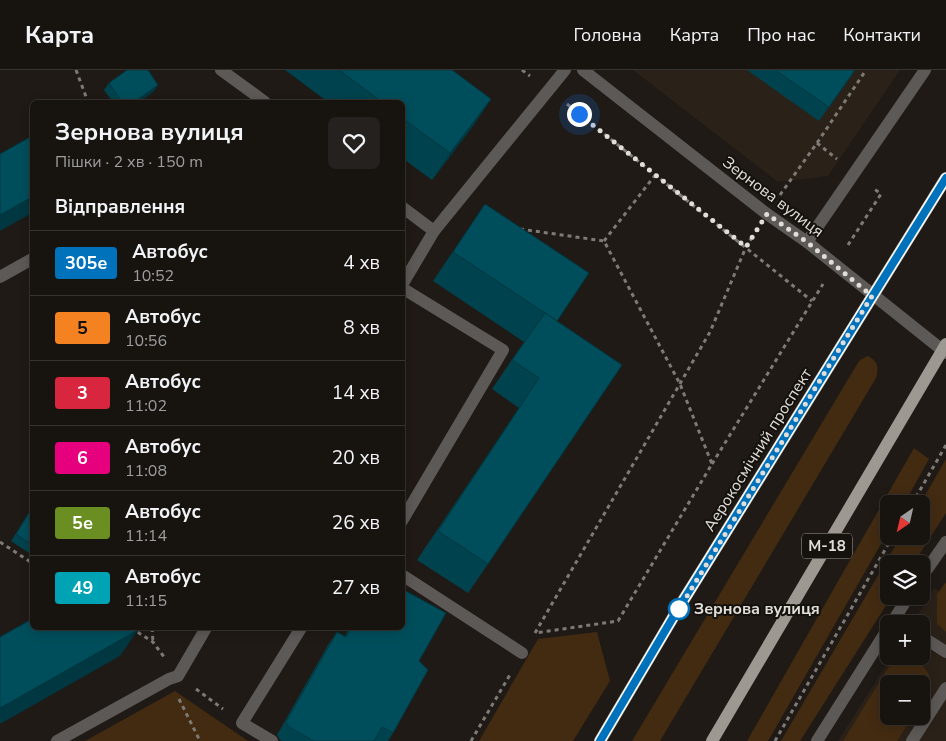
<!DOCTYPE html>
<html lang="uk">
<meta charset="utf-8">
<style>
:root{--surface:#171410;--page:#24211e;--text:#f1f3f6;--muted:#9e9e9f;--line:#363330}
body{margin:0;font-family:"Nunito Sans",sans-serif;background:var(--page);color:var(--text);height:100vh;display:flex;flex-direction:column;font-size:19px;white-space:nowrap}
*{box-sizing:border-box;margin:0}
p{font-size:16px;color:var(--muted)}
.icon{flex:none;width:28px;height:28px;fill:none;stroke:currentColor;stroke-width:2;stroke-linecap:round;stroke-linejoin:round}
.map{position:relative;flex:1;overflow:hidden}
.sheet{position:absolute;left:30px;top:30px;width:375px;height:530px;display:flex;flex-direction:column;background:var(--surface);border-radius:8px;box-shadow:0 2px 12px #0003,0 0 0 1px var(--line)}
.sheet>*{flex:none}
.badge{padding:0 10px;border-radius:4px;font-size:18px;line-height:32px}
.needle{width:32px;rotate:214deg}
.tools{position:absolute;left:880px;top:425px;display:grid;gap:10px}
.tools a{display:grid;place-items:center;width:50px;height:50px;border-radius:8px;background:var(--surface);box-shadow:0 2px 12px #0003,0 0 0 1px var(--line);font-size:25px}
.you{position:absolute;width:25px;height:25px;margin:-12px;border:4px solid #fff;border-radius:50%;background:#1a73e8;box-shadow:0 0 0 8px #1a73e833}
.map>.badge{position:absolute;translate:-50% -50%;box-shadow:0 0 0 2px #fff}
h2{padding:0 25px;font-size:19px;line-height:45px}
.round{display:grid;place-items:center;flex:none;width:52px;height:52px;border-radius:8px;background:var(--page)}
.head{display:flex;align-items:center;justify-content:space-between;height:85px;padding:0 25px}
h1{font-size:24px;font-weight:700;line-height:38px}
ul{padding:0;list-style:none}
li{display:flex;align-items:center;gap:15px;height:65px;padding:0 25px;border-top:1px solid var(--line)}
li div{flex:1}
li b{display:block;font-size:19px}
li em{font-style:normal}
li .badge{min-width:55px;font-weight:700;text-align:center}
header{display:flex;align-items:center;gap:30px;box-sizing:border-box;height:70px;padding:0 25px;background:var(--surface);border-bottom:1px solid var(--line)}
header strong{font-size:24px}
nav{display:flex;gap:28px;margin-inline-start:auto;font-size:18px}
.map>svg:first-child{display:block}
.built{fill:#2a2118;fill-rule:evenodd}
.green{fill:#432b12}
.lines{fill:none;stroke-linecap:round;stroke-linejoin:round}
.path{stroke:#7e7a76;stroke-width:3;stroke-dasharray:4 4;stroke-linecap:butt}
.minor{stroke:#5c5957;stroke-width:12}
.major{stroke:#9e9893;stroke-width:12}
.wall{fill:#00434e}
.shaded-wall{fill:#003740}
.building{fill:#004e5b;stroke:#003740}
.line-casing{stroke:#fff;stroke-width:11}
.line{stroke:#0072bc;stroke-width:8}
.walk{stroke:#e1deda;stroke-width:5;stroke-dasharray:0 9}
.stop-dot{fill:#fff;stroke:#0072bc;stroke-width:2.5}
.labels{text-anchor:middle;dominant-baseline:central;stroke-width:4;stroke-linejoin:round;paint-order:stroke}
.shield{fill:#15110c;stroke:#a4a09c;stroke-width:1}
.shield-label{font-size:15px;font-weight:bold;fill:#e1deda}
.street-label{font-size:16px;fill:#e1deda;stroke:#15110c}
.stop-label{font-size:16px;font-weight:bold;fill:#e1deda;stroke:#15110c;text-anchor:start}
</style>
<header>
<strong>Карта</strong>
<nav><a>Головна</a><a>Карта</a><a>Про нас</a><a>Контакти</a></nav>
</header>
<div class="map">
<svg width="946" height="671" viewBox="0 0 946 671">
<rect width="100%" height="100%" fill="#1f1a15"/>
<!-- built -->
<g class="built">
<path d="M633,0H900L828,106L778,112Z"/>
<path d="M934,518L946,526V671H838L892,586H921V554H912ZM889,614H921V646H889Z"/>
</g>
<!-- green -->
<g class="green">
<path d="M868,286C878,292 879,297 876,308L660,671H632L856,296L860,290Z"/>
<path d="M914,378L929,389L904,434H889V460L768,671H747Z"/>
<path d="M946,389V443L913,494H889V526H892L800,671H781L901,466H921V434H920Z"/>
<path d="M946,512V562L937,554V524Z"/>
<path d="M597,562L610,611L573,671H479L538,569Z"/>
<path d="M899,589C916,588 935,599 929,619C928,624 924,629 921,633V614H889V646H913L897,671H843L890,595Z"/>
<path d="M175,621L248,671H85Z"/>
</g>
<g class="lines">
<!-- path -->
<g class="path">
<path d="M76,0L88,32"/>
<path d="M522,0L530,6"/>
<path d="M567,34L812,231"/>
<path d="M817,73L837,89"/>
<path d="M780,125L817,73L866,0"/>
<path d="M520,159L604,171L680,314L712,394L618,551L535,563"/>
<path d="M604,171L656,104"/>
<path d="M848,175L881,124L873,118"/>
<path d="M712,394L823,214"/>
<path d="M912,434L946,375"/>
<path d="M0,472L32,493"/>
<path d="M131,558L153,572L164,587"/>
<path d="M152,558L153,572"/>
<path d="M535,563L710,262L746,177L754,164"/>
<path d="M196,619L223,639"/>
<path d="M179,629L200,671"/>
<path d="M471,671L511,603"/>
<path d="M775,671L893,466"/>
</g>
<!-- minor -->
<g class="minor">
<path d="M221,0L265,32"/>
<path d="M583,0L767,144L807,172L946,283"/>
<path d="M402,137L434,161"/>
<path d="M807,172L925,0"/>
<path d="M0,207L32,189"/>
<path d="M402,215L434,161L565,0"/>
<path d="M402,218L503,280L402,451"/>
<path d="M402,505L522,583"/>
<path d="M921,508L946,472"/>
<path d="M891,554L909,526"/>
<path d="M921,566L946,582"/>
<path d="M57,671L169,609L178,606L206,558"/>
<path d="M272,671L242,653L301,558"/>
<path d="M817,671L889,557"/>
<path d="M912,671L946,618"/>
</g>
<!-- major -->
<g class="major">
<path d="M600,671L678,539L946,108"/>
<path d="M712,671L946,274"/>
</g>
</g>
<!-- wall -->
<g class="wall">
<path d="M285,0H452L491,29L473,56L432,110L402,88V32H328Z"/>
<path d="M747,0H855L819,51Z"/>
<path d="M109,13L158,15L153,22L139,32H113L104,20Z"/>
<path d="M485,134L557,251L488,494L468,523L417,490L519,338L492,319L524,272L433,211Z"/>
<path d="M32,438V485L11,471Z"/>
<path d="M349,558H402L419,591L393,663L388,671H282L280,670L277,665L328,575L337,562L345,566Z"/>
</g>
<!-- shaded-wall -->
<g class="shaded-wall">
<path d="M158,15L153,22L139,32H134Z"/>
<path d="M491,29L473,56L432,110L450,83Z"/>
<path d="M32,127V143L0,161V145Z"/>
<path d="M138,560L120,586L0,654V638Z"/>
</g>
<!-- building -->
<g class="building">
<path d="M127,0H148L158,15L134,32H122L109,13Z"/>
<path d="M339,0H452L491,29L450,83L402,48V32H382Z"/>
<path d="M775,0H855L829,37Z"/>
<path d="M32,66V127L0,145V84Z"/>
<path d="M485,134L589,203L557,251L453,182Z"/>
<path d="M545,243L622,295L488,494L438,461L539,308L512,290Z"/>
<path d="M32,438V475L16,464Z"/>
<path d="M402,519L446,543L419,591L428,600L393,663L382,657L374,671H314L289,657L286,652L337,562L346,567L351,558H402Z"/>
<path d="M32,549V558H137L138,560L0,638V567Z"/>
</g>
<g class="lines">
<defs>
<path id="line" d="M600,671L678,539L946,108"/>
</defs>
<!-- line casing -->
<use href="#line" class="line-casing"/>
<!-- line -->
<use href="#line" class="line"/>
<!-- walk -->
<path class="walk" d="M579,44L746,177L767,144L807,172L872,226L679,539"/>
</g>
<!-- markers -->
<circle class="stop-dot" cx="679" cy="539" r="10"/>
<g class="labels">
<!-- shield labels -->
<rect class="shield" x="802" y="463.5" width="50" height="25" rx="4"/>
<g class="shield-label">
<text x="827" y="476">М-18</text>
</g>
<!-- street labels -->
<g class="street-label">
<text transform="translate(773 127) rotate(37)">Зернова вулиця</text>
<text transform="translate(758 380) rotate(-58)">Аерокосмічний проспект</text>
</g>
<!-- stop labels -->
<g class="stop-label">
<text x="694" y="539">Зернова вулиця</text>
</g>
</g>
</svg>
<div class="tools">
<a><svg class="needle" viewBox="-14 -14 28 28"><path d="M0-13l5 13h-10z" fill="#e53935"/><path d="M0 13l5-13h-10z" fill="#9e9e9f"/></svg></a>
<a><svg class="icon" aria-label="layers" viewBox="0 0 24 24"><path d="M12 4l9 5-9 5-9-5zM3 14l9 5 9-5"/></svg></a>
<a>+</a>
<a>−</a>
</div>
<div class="you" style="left:579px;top:44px"></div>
<section class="sheet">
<div class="head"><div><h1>Зернова вулиця</h1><p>Пішки · 2 хв · 150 m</p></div><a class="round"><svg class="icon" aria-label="heart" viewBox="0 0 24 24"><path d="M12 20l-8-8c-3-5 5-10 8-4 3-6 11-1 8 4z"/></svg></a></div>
<h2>Відправлення</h2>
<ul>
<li><span class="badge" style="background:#0072bc;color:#fff">305e</span><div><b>Автобус</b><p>10:52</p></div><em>4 хв</em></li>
<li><span class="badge" style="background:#f58220;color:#111">5</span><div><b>Автобус</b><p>10:56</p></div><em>8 хв</em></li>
<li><span class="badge" style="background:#d7263d;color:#fff">3</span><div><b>Автобус</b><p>11:02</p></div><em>14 хв</em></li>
<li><span class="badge" style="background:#e6007e;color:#fff">6</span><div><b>Автобус</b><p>11:08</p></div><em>20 хв</em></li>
<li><span class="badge" style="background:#6b8e23;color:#fff">5е</span><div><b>Автобус</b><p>11:14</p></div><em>26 хв</em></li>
<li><span class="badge" style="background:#00a3b4;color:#fff">49</span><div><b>Автобус</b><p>11:15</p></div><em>27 хв</em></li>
</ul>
</section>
</div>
